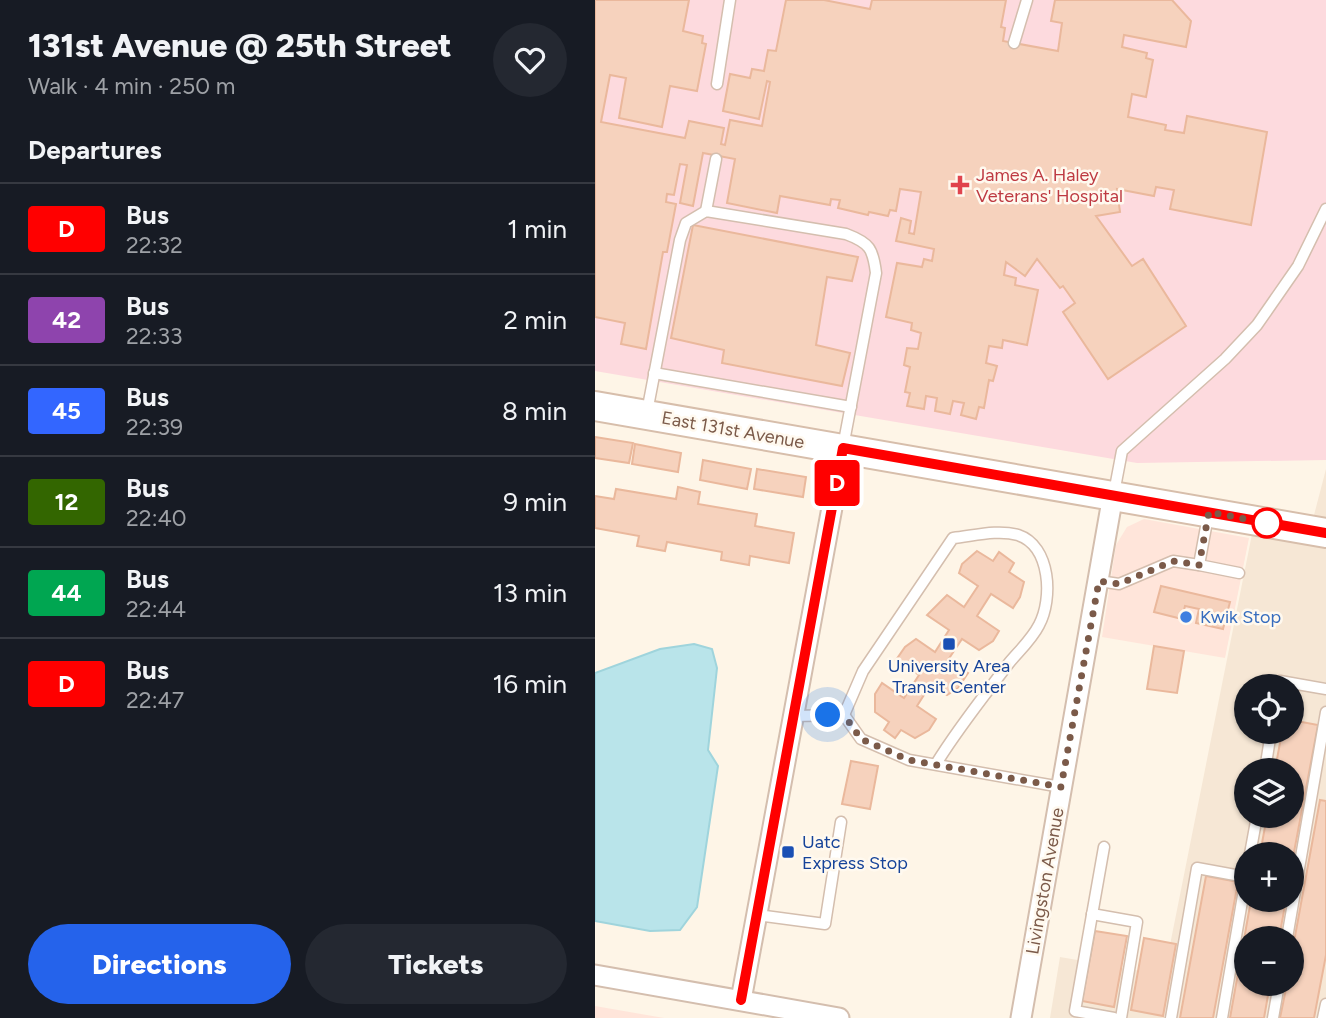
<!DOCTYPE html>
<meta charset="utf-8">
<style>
:root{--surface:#171b24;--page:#242831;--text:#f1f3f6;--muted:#9ea1a6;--line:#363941;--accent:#2563eb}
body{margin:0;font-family:Figtree,sans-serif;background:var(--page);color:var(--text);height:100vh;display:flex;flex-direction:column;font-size:26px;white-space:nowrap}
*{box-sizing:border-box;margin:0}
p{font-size:23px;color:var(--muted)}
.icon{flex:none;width:38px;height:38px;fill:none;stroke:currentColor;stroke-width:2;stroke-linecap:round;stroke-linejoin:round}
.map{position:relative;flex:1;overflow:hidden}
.side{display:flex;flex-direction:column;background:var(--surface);width:595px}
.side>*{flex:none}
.badge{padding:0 14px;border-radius:5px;font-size:24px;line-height:46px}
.controls{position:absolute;left:639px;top:674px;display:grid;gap:14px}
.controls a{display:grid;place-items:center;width:70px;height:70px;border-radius:50%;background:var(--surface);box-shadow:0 2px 5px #0004;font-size:35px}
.you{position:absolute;width:35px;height:35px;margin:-18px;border:5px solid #fff;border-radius:50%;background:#1a73e8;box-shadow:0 0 0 10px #1a73e833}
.map>.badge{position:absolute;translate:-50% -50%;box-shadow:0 0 0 4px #fff}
h2{padding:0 28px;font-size:26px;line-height:63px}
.round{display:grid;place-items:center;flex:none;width:74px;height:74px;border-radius:37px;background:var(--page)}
.overview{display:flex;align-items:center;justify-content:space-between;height:119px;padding:0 28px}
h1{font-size:33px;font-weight:800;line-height:52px}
.action{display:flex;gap:14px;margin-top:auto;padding:14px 28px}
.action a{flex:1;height:80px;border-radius:42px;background:var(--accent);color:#fff;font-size:28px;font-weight:800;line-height:80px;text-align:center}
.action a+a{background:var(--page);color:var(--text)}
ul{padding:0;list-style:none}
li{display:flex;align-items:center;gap:21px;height:91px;padding:0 28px;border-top:2px solid var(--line)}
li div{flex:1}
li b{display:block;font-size:26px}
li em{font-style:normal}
li .badge{min-width:77px;font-weight:700;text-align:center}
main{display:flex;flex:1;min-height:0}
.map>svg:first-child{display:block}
.residential{fill:#f6e7d5;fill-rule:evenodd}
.commercial{fill:#ffe5da}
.medical{fill:#fddade}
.water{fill:#b9e4ea;stroke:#9fd4dc;stroke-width:2}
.building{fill:#f6d2bd;stroke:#eab89c;stroke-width:2}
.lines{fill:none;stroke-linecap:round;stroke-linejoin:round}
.lane-casing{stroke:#d4beae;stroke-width:13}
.street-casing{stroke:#d4beae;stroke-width:23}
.secondary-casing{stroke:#d7beab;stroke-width:32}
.lane{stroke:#fff;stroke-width:10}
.street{stroke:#fff;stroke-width:19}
.secondary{stroke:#fff;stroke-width:28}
.line-casing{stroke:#fff;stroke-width:16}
.line{stroke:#f00;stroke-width:10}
.walk{stroke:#7b5a49;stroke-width:7;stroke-dasharray:0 12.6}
.health-dot{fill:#e0444e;stroke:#fff9ef;stroke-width:2.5}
.stop-dot{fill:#fff;stroke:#f00;stroke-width:3.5}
.shop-dot{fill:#3f7fe0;stroke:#fff9ef;stroke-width:2.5}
.transit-dot{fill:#1a4fb4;stroke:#fff9ef;stroke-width:2.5}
.labels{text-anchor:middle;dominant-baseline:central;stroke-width:5;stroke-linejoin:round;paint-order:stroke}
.health-label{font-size:18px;fill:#be3a42;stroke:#fff9ef;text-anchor:start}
.street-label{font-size:18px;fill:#7b5a49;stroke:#fff9ef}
.shop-label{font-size:18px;fill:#366cbe;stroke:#fff9ef;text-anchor:start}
.transit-label{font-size:18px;fill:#164399;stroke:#fff9ef}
</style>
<main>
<section class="side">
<div class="overview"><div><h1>131st Avenue @ 25th Street</h1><p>Walk · 4 min · 250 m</p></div><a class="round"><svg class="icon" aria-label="heart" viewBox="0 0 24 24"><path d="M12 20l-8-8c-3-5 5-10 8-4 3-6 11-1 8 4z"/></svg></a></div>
<h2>Departures</h2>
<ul>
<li><span class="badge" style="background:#f00;color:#fff">D</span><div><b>Bus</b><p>22:32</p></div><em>1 min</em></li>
<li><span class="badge" style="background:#8e44ad;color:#fff">42</span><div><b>Bus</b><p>22:33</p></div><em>2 min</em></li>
<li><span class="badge" style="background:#36f;color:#fff">45</span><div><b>Bus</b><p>22:39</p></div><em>8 min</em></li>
<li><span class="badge" style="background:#360;color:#fff">12</span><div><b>Bus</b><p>22:40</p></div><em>9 min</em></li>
<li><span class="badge" style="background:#00a651;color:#fff">44</span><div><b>Bus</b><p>22:44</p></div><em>13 min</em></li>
<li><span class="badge" style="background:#f00;color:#fff">D</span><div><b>Bus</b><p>22:47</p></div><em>16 min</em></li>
</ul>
<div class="action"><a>Directions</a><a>Tickets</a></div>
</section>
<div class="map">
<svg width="731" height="1018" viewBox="0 0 731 1018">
<rect width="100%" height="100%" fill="#fef5e7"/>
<!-- residential -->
<g class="residential">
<path d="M731,469V522L718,519Z"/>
<path d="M657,534L731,548V1018H455L465,957L569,975ZM651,686H696V732H651ZM651,770H696V816H651ZM651,854H696V900H651ZM651,938H696V984H651Z"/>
</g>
<!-- commercial -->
<g class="commercial">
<path d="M549,519L654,538L630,658L507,637L521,545L532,527Z"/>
<path d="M0,1006L69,1018H0Z"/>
</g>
<!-- medical -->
<path class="medical" d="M0,0H731V460L542,463L0,371Z"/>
<!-- water -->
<path class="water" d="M99,644L117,649L122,668L113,750L123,766L102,907L85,930L55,931L0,921V673L65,649Z"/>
<!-- building -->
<g class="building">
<path d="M0,0H94L88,31L108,36L107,43L111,44L102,91L75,86L67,127L24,118L31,78L15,75L6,122L90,138L94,121L129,128L126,144L130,145L135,120L167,126L175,82L172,81L164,119L128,111L135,74L155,78L157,69L169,71L173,50L181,51L191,0H229L275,9L277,0H411L406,27L410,28L408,41L463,51L467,23L456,21L460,0H577L596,21L591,47L529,35L527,47L552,53L551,58L558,60L551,97L537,94L533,117L571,125L570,130L589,133L592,116L672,132L656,225L575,209L579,190L561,187L559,196L522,189L525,212L501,216L537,266L548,259L591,326L513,379L468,312L480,303L468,286L465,288L442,259L430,276L411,262L409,275L421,278L420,285L443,290L432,345L408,340L407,348L394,346L391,363L402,366L398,381L394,380L389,408L384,407L381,419L366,415L369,403L358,401L355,414L340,411L342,398L331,396L329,409L312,406L315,393L310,392L315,367L309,365L312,348L323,349L326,333L316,330L317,323L291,317L302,263L327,267L329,259L337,261L339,249L301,241L306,218L316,221L314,233L319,234L326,192L305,189L301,211L295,210L293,216L274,212L273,215L243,208L245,200L236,199L235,205L185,196L182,213L132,203L140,159L108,153L98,206L85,203L92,165L85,164L79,195L72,194L71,202L81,204L72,252H68L51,349L26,344L30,323L0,317Z"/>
<path d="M98,225L263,257L257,281L232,277L221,345L255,353L247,386L127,363L129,350L76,338Z"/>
<path d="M0,437L38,443L34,463L0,458Z"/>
<path d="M40,444L86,453L83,472L37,464Z"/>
<path d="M108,460L156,469L152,489L105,480Z"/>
<path d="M162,469L211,477L208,497L159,489Z"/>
<path d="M83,487L105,492L103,504L162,514L160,526L199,533L194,563L155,556L154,565L126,560L127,552L72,542L70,551L42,546L44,536L0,528V496L19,499L21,489L81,499Z"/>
<path d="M382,551L398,561L404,552L419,563L414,572L429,582L425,597L418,608L396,594L382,616L404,631L398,641L384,650L367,639L353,660L373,673L363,688L352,695L336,684L322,706L341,719L334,730L320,738L306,730L300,738L289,730L294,722L280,712V694L287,683L309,698L324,675L301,660L310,647L321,639L340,652L354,630L332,615L352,595L369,607L383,586L364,573L367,564Z"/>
<path d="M566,586L635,602L628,629L601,623L604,609L590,606L587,619L559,612Z"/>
<path d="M559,646L589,651L582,693L552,689Z"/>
<path d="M696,720L723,725L696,868V854H665L672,816H696V770H680L687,732H696Z"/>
<path d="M256,761L283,766L275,809L247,804Z"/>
<path d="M725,800L731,801V955L719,1018H685L692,984H696V958Z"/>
<path d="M611,876L643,882L618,1018H585Z"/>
<path d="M656,900H691L684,938H651V984H675L669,1018H635Z"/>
<path d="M500,931L532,936L519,1007L487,1001Z"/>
<path d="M549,938L581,944L568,1016L536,1010Z"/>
</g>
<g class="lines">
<defs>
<g id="lane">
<path d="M419,43L432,0"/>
<path d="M122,84L135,0"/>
<path d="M111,211L121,159"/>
<path d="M59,373L256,407"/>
<path d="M52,412L85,240L91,223L111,211L251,234C275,243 278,249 281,273L248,447"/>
<path d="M519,493L527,451L630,359L662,325L703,266L731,209"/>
<path d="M613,516L604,565L644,573"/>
<path d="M504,581L524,584L578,561L604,565"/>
<path d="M684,686L685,681L731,689"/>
<path d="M249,715L268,671L358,538C378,536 403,529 423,535C456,546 458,599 444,625C437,639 424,651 414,663C389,696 363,728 341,764"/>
<path d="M249,715L266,739L314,760L466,787"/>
<path d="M198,716L249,715"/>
<path d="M670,770L676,732"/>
<path d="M509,847L480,1011L519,1018"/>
<path d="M655,854L662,816"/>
<path d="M497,914L542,922L526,1018"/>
<path d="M162,915L230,924L246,822"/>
<path d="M692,938L731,712"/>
<path d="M576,1018L602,868L651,877"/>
<path d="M627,1018L651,878"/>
<path d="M678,1018L684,984"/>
<path d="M728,1018L731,1004"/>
</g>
<g id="street">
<path d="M0,975L244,1018"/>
<path d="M146,1000L248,448"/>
<path d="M426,1018L518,495"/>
</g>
<path id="secondary" d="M0,406L731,533"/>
</defs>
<!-- lane casing -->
<use href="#lane" class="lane-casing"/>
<!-- street casing -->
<use href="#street" class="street-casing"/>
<!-- secondary casing -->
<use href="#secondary" class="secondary-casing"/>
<!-- lane -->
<use href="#lane" class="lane"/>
<!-- street -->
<use href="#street" class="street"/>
<!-- secondary -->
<use href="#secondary" class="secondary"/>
</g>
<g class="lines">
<defs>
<path id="line" d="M146,1000L248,448L731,533"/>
</defs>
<!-- line casing -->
<use href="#line" class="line-casing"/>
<!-- line -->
<use href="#line" class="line"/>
<!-- walk -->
<path class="walk" d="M233,715H249L266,739L314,760L466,787L504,581L524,584L578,561L604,565L614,512L677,524L672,523"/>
</g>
<!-- markers -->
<path class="health-dot" d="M361.5 174.5h7v7h7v7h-7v7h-7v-7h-7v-7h7z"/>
<circle class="stop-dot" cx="672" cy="523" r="14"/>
<circle class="shop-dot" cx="591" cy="617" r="7"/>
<g class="transit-dot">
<rect x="347" y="637" width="14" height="14" rx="3.5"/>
<rect x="186" y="845" width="14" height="14" rx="3.5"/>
</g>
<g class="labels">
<!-- health labels -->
<g class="health-label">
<text x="381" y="175">James A. Haley<tspan x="381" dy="21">Veterans' Hospital</tspan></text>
</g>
<!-- street labels -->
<g class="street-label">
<text transform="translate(138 430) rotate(10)">East 131st Avenue</text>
<text transform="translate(450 881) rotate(-80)">Livingston Avenue</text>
</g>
<!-- shop labels -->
<g class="shop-label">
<text x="605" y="617">Kwik Stop</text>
</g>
<!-- transit labels -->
<g class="transit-label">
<text x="354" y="666">University Area<tspan x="354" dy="21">Transit Center</tspan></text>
<text x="207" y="842" text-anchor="start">Uatc<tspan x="207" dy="21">Express Stop</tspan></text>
</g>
</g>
</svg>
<div class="controls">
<a><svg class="icon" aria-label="locate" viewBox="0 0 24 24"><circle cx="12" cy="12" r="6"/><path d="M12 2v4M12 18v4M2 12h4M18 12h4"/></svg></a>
<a><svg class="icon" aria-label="layers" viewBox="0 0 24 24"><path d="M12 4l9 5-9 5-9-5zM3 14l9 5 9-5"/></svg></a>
<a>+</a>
<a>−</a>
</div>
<div class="you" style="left:233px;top:715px"></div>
<b class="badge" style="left:242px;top:483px;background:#f00;color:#fff">D</b>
</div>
</main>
